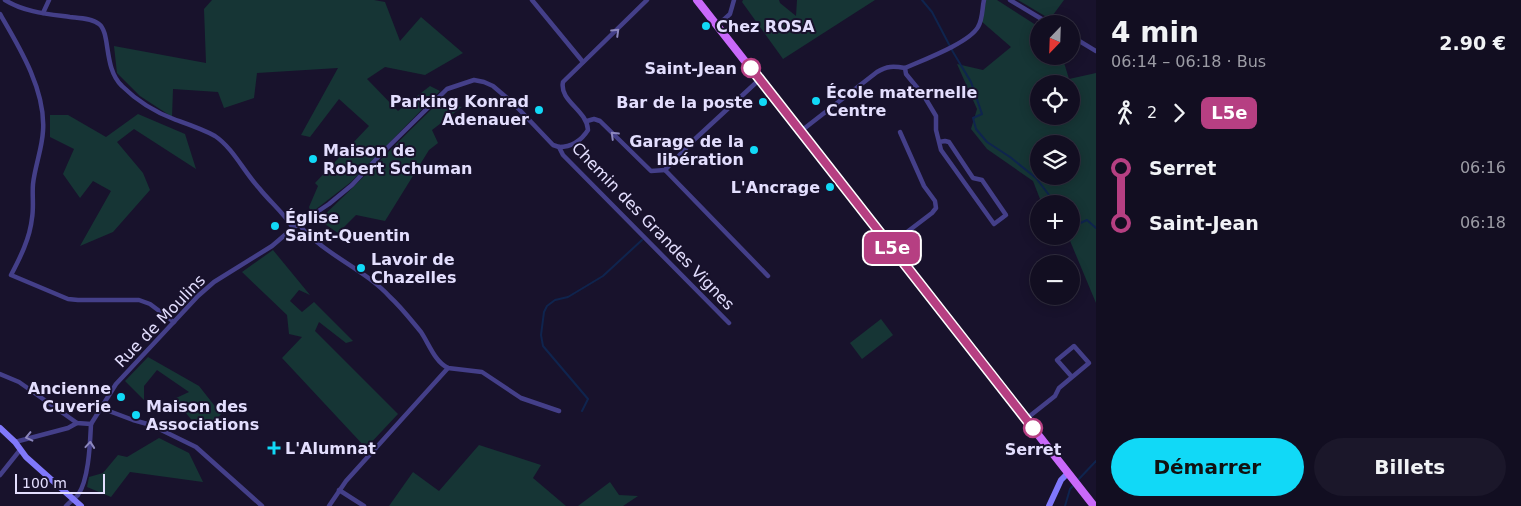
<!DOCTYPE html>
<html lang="fr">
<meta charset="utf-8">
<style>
:root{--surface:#120e21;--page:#1b172a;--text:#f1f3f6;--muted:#9c9ca5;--line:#312e3f;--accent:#11d9f7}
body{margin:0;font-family:"DejaVu Sans",sans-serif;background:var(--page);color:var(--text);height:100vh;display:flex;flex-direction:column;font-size:19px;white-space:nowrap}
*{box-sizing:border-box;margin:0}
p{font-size:16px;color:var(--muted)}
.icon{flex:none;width:28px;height:28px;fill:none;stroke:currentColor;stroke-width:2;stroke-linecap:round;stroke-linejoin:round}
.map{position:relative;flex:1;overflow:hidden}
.side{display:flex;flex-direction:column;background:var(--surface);width:425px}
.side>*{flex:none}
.badge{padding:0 10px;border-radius:8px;font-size:18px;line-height:32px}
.needle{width:32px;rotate:203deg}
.controls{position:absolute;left:1030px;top:15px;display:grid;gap:10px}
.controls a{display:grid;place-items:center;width:50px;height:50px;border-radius:50%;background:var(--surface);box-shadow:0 2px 12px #0003,0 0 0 1px var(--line);font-size:25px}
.scale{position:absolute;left:15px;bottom:12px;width:90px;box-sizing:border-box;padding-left:5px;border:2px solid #e3defe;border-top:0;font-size:14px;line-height:18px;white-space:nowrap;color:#e3defe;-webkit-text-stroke:4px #18122c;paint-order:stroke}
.map>.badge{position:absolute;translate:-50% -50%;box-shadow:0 0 0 2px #fff}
.legs{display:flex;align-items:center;gap:8px;height:55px;padding:0 15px;font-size:16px}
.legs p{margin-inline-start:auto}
.headline{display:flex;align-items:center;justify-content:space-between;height:85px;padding:0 15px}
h1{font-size:28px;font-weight:600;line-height:38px}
.button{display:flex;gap:10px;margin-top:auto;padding:10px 15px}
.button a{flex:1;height:58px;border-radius:30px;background:var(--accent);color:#111;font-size:20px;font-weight:600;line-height:58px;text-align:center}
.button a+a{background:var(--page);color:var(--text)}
ul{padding:0 15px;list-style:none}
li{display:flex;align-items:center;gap:18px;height:55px;font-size:19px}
li i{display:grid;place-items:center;width:8px;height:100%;margin:0 6px;background:currentColor}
li i::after{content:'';width:12px;height:12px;margin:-6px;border:4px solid;border-radius:50%;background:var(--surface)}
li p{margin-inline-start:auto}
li:first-child i{background:linear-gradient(#0000 50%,currentColor 0)}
li:last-child i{background:linear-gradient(currentColor 50%,#0000 0)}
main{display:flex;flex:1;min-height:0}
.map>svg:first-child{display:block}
.green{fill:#163535;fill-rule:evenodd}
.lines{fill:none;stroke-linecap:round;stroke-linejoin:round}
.stream{stroke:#0f244e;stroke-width:2}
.street{stroke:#443f89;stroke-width:4.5}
.secondary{stroke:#8078fb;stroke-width:6}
.primary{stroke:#c969fa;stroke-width:8}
.oneway{stroke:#8c87be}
.line-1-casing{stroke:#fff;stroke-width:11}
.line-1{stroke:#b63f82;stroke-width:8}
.poi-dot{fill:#11d9f7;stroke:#18122c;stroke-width:2}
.stop-1-dot{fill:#fff;stroke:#b63f82;stroke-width:2.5}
.labels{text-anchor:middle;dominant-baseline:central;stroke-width:4;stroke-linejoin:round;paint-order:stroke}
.poi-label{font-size:16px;font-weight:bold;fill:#e3defe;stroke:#18122c;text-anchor:start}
.stop-label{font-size:16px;font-weight:bold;fill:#e3defe;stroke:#18122c;text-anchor:end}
.street-label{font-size:16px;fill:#e3defe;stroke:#18122c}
</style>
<main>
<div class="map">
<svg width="1096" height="506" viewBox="0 0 1096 506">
<rect width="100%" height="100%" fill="#18122c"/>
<!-- green -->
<g class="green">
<path d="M212,0H374L385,2L400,41L421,17L463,53L425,75L385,67L367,79L398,111L430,86L440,91L351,182L311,213L309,207L318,186L315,183L369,126L339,99L310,137L301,135L338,68L257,73L254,98L224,108L218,92L173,89L172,117L140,96L117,73L114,46L206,63L204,9Z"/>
<path d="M743,0H779L780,3L796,16L797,0H875L783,59L742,2Z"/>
<path d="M984,0H997L1039,27V56H1062L1069,79L1096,73V303L1068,236H1071V204H1042L1033,181L987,149L971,129L977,109L957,64L983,70L1011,47L981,21ZM1039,84H1071V116H1039ZM1039,144H1071V176H1039Z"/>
<path d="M1018,0H1064L1050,19Z"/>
<path d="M438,103L462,107L432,130L438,143L429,150L385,221L356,215L338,233L319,220C360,182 398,141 438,103Z"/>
<path d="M138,114L185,134L196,169L134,129L117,142L143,173L150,190L113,232L80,246L111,191L93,181L80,198L63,174L74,149L50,137V115H68L106,137Z"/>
<path d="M273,250L310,295L299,290L290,301L302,312L314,302L353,341L346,343L319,322L315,331L398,414L366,448L282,358L302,337L289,334L287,315L242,272Z"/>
<path d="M881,319L893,335L862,359L850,343Z"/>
<path d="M148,357L199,386L221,414L209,430L201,431L174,399L189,392L157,370L144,386V400L125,381Z"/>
<path d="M159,438L189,453L203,482L130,472L111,497L87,487L89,477L103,473L118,455L127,457Z"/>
<path d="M479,445L541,465L533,478L566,506H389L413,472L439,491Z"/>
<path d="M610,482L619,495L638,496L623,506H578Z"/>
</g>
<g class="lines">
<!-- stream -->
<g class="stream">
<path d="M922,0L932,12L953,52L971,82L982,114L973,118L976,129L987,142L1010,157L1036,178L1056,204"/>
<path d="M1071,220L1076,225L1087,220L1096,228"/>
<path d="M582,411L588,399L543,346L541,335L544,312L547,306L555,300L568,297L603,276L642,240"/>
<path d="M1078,480L1096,461"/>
<path d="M1065,506L1070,489L1075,484"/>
</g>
<!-- street -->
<g class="street">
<path d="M5,0C24,12 48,14 70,17C79,18 92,18 99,24C111,33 103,68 122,86C137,101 157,113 176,120C190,125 202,129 215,136C233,148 244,172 259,188C270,202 284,213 293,228"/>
<path d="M532,0L583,62"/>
<path d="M1010,0L1050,24"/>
<path d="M43,13L49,0"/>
<path d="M0,14C20,48 46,91 43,131C42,149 35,166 33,184C32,195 34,207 32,218C30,238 20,258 11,275L68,299L78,300H139L150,304L174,322"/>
<path d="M718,25L730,14L734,0"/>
<path d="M1071,36L1096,51"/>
<path d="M905,68L906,74L924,96L936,116V130L941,150L994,224L1006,215L982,180L973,178L949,142L945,141L939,142"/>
<path d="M905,68C923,60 969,43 978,27C983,19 982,8 984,0"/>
<path d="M587,121L594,119L600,121L651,171L665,170"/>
<path d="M801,131L877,72C887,66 893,66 905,68"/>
<path d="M559,147L563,155L729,323"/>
<path d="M559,147C572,147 581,141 588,130C587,110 559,101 563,82L647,0"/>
<path d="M665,170L768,276"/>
<path d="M665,170L695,139L760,79"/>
<path d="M300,225C305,234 314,239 322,246C344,263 371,276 390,297C401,307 411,320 421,332C429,344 435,362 448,368L482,372L521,398L559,411"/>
<path d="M890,245L932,213L936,208L935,201L924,186L900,132"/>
<path d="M0,374L19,382L77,423L91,424"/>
<path d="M101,408L133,420L151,425L196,447L262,506"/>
<path d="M1026,419L1055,396L1059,388L1089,363L1074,346L1057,360L1072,377"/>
<path d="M91,424L116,384L198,296L214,282L272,246L293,228L329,204L352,185L382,153L447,89L474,80L484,82L493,86L514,104L553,145L559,147"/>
<path d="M15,442L68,428L77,423"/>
<path d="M0,475L20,450"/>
<path d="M339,490L364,506"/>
<path d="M66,506C70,502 74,499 78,495C89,479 90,443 91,424"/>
<path d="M329,506L346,481L448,368"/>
</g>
<!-- secondary -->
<g class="secondary">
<path d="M0,428L15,442L26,457L81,506"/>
<path d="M1049,506L1061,480L1068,473"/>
</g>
<!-- primary -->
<path class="primary" d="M697,0L1094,506"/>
</g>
<!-- one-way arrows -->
<defs><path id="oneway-chevron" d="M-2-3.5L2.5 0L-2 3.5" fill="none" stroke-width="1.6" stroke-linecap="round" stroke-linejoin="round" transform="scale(1.25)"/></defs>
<g class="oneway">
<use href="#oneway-chevron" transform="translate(616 32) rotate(-44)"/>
<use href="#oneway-chevron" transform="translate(614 135) rotate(-136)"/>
<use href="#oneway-chevron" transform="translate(29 437) rotate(167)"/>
<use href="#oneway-chevron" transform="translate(90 445) rotate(-85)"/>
</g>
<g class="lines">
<defs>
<path id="line-1" d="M751,68L1033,428"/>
</defs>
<!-- line-1 casing -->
<use href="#line-1" class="line-1-casing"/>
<!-- line-1 -->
<use href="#line-1" class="line-1"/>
</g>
<!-- markers -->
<g class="poi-dot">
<circle cx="706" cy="26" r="5"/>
<circle cx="816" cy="101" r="5"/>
<circle cx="763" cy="102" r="5"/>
<circle cx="539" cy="110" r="5"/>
<circle cx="754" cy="150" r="5"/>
<circle cx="313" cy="159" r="5"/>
<circle cx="830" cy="187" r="5"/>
<circle cx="275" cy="226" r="5"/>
<circle cx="361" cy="268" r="5"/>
<circle cx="121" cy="397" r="5"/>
<circle cx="136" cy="415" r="5"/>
<path d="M271.5 440.5h5v5h5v5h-5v5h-5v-5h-5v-5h5z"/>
</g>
<g class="stop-1-dot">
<circle cx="751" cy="68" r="9"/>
<circle cx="1033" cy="428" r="9"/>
</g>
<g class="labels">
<!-- poi labels -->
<g class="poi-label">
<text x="716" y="26">Chez ROSA</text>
<text x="826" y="92">École maternelle<tspan x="826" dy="18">Centre</tspan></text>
<text x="529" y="101" text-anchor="end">Parking Konrad<tspan x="529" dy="18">Adenauer</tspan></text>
<text x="753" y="102" text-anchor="end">Bar de la poste</text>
<text x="744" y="141" text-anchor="end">Garage de la<tspan x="744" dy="18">libération</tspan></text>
<text x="323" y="150">Maison de<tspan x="323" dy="18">Robert Schuman</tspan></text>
<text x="820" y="187" text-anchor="end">L'Ancrage</text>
<text x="285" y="217">Église<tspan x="285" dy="18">Saint-Quentin</tspan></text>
<text x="371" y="259">Lavoir de<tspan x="371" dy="18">Chazelles</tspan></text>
<text x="111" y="388" text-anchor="end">Ancienne<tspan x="111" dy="18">Cuverie</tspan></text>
<text x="146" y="406">Maison des<tspan x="146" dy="18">Associations</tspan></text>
<text x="285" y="448">L'Alumnat</text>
</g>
<!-- stop labels -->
<g class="stop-label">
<text x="737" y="68">Saint-Jean</text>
<text x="1033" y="449" text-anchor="middle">Serret</text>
</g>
<!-- street labels -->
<g class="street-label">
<text transform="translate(653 226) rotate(46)">Chemin des Grandes Vignes</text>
<text transform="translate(160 321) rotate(-46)">Rue de Moulins</text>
</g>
</g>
</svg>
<div class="controls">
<a><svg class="needle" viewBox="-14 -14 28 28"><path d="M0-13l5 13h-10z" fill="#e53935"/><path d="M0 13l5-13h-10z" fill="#9c9ca5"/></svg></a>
<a><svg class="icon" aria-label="locate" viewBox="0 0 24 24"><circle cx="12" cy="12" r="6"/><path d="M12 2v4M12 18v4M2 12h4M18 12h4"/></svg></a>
<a><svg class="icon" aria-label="layers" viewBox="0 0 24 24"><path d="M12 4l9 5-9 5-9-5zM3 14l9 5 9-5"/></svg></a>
<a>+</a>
<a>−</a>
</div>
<div class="scale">100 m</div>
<b class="badge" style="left:892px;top:248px;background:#b63f82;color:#fff">L5e</b>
</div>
<section class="side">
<div class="headline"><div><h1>4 min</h1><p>06:14 – 06:18 · Bus</p></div><b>2.90 €</b></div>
<div class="legs"><svg class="icon" aria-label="walk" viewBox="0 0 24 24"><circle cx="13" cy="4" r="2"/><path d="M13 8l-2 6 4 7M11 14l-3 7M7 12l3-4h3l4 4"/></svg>2<svg class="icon" aria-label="forward" viewBox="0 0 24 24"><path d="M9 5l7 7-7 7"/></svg><b class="badge" style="background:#b63f82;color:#fff">L5e</b></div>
<ul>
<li><i style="color:#b63f82"></i><b>Serret</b><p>06:16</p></li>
<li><i style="color:#b63f82"></i><b>Saint-Jean</b><p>06:18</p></li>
</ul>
<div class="button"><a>Démarrer</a><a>Billets</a></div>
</section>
</main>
